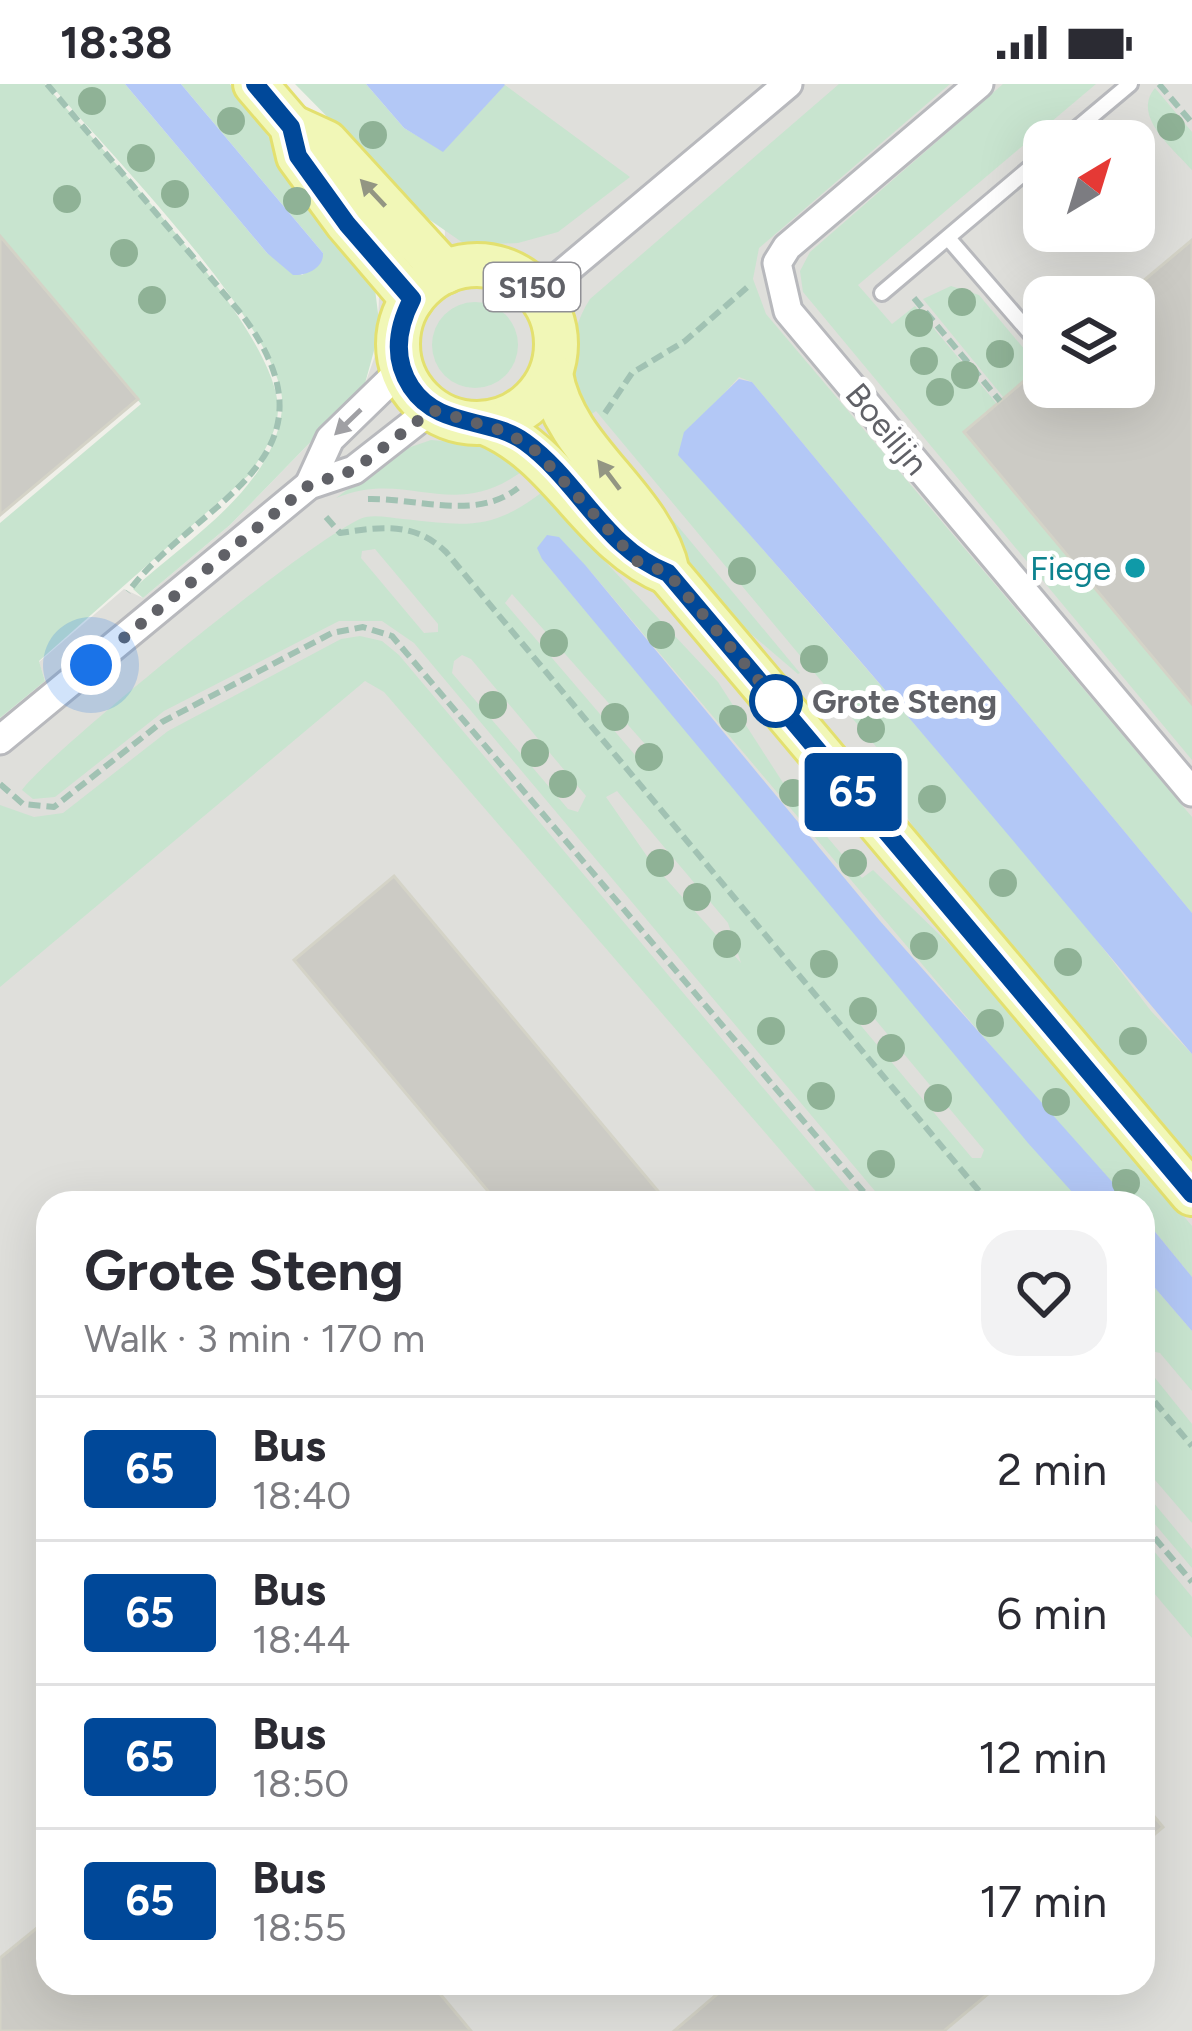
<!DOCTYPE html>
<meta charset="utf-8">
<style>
:root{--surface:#fff;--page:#f2f2f3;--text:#2b2b33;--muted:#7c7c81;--line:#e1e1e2}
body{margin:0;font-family:Figtree,sans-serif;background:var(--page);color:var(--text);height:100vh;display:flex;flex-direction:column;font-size:45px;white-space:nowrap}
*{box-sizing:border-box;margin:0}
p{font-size:39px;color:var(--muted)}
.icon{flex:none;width:66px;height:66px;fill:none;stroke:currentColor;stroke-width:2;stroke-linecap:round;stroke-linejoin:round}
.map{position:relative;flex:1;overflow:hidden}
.details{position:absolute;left:36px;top:1107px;width:1119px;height:804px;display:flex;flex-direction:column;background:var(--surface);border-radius:36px;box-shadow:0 12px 48px #0002}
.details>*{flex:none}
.badge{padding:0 24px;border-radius:9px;font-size:42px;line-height:78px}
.needle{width:78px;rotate:38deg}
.tools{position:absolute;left:1023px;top:36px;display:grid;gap:24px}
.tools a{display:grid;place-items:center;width:132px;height:132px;border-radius:24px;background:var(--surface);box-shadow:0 12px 48px #0002;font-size:60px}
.you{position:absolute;width:60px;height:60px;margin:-30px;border:9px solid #fff;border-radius:50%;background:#1a73e8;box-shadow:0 0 0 18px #1a73e833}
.map>.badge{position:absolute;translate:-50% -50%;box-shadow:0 0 0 6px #fff}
.round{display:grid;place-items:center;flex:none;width:126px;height:126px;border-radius:36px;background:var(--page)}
.overview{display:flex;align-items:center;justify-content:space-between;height:204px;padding:0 48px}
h1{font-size:57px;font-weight:700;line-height:90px}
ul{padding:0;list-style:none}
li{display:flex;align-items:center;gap:36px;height:144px;padding:0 48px;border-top:3px solid var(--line)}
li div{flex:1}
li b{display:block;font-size:45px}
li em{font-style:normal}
li .badge{min-width:132px;font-weight:700;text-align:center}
.status{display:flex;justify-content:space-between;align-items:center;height:84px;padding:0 60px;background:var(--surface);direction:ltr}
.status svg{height:33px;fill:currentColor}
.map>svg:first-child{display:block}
.industrial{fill:#dfdfdb;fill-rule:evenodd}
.green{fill:#c8e4cf;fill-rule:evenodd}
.water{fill:#b3c8f6}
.building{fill:#cccbc5;stroke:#d4d3c7;stroke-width:3}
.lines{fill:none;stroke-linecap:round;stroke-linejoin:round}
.service-casing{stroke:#b8b9bd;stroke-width:20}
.minor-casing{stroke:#b8b9bd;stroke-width:33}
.primary-casing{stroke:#e3e06f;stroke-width:48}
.path{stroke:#a1c2b3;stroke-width:6;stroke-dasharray:12 6;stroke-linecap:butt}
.service{stroke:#fff;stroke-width:14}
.minor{stroke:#fff;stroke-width:27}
.primary{stroke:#f1f7b7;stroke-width:42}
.tree{fill:#8fb296}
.oneway{fill:#939683}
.oneway2{fill:#a0a0a4}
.line-casing{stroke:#fff;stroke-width:27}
.line{stroke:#004899;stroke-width:18}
.walk{stroke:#606167;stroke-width:12;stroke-dasharray:0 21.6}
.culture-dot{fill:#0f9aa8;stroke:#fff;stroke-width:4.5}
.stop-dot{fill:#fff;stroke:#004899;stroke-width:6}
.labels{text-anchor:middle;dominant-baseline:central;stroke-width:12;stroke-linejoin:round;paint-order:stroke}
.shield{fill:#fff;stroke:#909095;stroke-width:3}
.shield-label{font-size:30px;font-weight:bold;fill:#606167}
.street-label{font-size:33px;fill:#606167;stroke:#fff}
.culture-label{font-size:33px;fill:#0d838f;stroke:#fff;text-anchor:end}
.stop-label{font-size:33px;font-weight:bold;fill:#606167;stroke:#fff;text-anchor:start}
</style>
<div class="status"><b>18:38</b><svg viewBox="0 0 49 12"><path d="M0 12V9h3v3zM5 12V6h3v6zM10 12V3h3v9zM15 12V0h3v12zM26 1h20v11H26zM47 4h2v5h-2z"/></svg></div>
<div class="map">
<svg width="1192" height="1947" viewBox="0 0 1192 1947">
<rect width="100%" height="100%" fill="#f0f0e9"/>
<!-- industrial -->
<path class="industrial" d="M504,0H1192V1947H0V634L45,597L39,578L124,505L143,514L230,441L364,303L377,266L379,212L445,154L443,68ZM1044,57H1134V147H1044ZM1044,213H1134V303H1044ZM48,1119H1143V1899H48Z"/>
<!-- green -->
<g class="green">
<path d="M0,0H45C101,66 276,244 278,324C278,349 262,370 250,390L39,577L45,597L0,634V439L141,320L0,152Z"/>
<path d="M50,0H125L267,169L302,191L320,179L323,169L181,0H230L374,197L380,245L364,303L230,441L143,514L133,505C181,461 254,416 276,352C281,337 284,322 281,307C262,224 110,70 50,0Z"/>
<path d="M295,0H366L404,44L443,67L505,1L630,93L558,148L518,159L466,161L427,134Z"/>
<path d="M839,0H950L759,164L753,195L766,230L1192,733V829L752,298L739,293L719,315L720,416L1060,808L1151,927L1192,970V1081L934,775L869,674L878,665L596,327L582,337C571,294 564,255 590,215Z"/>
<path d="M1003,0H1096L858,201L892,240L915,222L997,320L964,348L1192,620V676L803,208L800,187L810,168Z"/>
<path d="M1155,4L1192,48V86C1174,65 1131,32 1155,4Z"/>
<path d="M951,202L979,211L1040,284L1004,314L923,215Z"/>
<circle cx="475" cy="261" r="43"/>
<path d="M431,356L486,361L529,382C453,443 411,383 336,414L402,366Z"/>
<path d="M613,364L800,589L798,590L730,532L634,404Z"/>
<path d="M541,409L718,598L789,708L862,794L873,786L976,886L1192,1142V1193L1143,1133V1119H1131L1073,1059L586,482L542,475L1082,1119H885L414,559L382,537H339L164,627L55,713L33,715L22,706C48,669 327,441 366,433C378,431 391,434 403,435C463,441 490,448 541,409ZM375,465L438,540V548L424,549L361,474L362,467ZM512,510L652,668V679L641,678L505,519ZM462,571L471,575L586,712L578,728L568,725L452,589L454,577ZM617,707L728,839L741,879L651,778L606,713ZM864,922L984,1066L981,1074H972L852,931L854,923Z"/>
<path d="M360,552L382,557L399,571L860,1119H826L384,608L365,597L0,903V721L34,733L63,729L168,647L341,555Z"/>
<path d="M1143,1190L1192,1247V1307L1160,1269L1143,1265Z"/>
<path d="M1143,1279L1192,1340V1439L1143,1382Z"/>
<path d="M1143,1406L1192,1465V1484L1143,1426Z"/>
<path d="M1143,1454L1192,1513V1554L1143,1496Z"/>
</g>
<!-- water -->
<g class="water">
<path d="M125,0H181L323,169C324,184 306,192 293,191L267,169Z"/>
<path d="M366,0H504L505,1L443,68L404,44Z"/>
<path d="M739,295L752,298L1192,829V970C1023,769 855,565 678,371L684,348Z"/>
<path d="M547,451L559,453L586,482L880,837L1131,1119H1082L1028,1059L542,475L537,464Z"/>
<path d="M1143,1133L1192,1193V1247L1143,1190Z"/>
</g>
<!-- building -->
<g class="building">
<path d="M0,152L138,315L0,431Z"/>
<path d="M1192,156V620L964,348L1044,280V303H1134V213H1124Z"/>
<path d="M1044,255V280L1040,284L1027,269Z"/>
<path d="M394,792L668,1119H498L294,876Z"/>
<path d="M1143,1719L1163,1743L1143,1760Z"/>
<path d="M48,1835V1899H431L471,1947H0V1874Z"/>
<path d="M730,1899H1001L944,1947H674Z"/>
</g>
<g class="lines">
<defs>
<g id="service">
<path d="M1062,57L1130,0"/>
<path d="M948,154L1044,265"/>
<path d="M882,209L1044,72"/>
</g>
<g id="minor">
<path d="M979,0L787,163L777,179L788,227L1192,708"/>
<path d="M538,210L788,0"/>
<path d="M309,401L330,355L402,285"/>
<path d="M0,656L309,401L354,386L432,325"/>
</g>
<g id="primary">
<path d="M255,0L291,42L298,72L347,139L412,215"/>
<path d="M291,42L326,58L445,188"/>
<circle cx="477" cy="260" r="79"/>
<path d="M551,290C564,369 652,412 668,489L1192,1110"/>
<path d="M485,339C562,370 592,459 668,489"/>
</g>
</defs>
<!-- service casing -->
<use href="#service" class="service-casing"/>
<!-- minor casing -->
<use href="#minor" class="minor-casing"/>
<!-- primary casing -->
<use href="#primary" class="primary-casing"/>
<!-- path -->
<g class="path">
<path d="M47,0L243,232C349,376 198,415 128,508"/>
<path d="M1159,0L1192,39"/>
<path d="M914,214L1000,317"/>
<path d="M605,329L632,289L685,257L750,201"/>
<path d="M368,415C418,414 476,437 518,404"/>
<path d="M326,433L340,449C380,443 414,437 446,468L989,1119"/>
<path d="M0,700L23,720L54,723L162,638L332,549L363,543L392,552L873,1119"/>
<path d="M1143,1304L1192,1362"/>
<path d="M1143,1440L1192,1498"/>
</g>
<!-- service -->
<use href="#service" class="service"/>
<!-- minor -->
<use href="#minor" class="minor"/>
<!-- primary -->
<use href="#primary" class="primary"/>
</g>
<!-- trees -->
<g class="tree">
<circle cx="92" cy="17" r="14"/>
<circle cx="231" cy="37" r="14"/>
<circle cx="1171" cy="43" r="14"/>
<circle cx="373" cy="51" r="14"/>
<circle cx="141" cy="74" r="14"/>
<circle cx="175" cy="110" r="14"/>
<circle cx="67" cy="115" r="14"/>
<circle cx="297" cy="117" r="14"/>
<circle cx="124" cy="169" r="14"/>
<circle cx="152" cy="216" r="14"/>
<circle cx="962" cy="218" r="14"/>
<circle cx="919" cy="239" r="14"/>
<circle cx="1000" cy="270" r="14"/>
<circle cx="924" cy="277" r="14"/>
<circle cx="965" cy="291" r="14"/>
<circle cx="940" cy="308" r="14"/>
<circle cx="742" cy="487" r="14"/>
<circle cx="661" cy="551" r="14"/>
<circle cx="554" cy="559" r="14"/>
<circle cx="814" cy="575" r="14"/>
<circle cx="493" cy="621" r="14"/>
<circle cx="615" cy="633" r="14"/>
<circle cx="733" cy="635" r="14"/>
<circle cx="871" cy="645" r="14"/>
<circle cx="535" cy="669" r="14"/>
<circle cx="649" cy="673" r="14"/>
<circle cx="563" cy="700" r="14"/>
<circle cx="793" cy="709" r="14"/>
<circle cx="932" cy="715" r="14"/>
<circle cx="660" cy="779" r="14"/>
<circle cx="853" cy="779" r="14"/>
<circle cx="1003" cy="799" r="14"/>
<circle cx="697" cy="813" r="14"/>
<circle cx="727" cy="860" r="14"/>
<circle cx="924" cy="862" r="14"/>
<circle cx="1068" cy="878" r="14"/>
<circle cx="824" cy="880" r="14"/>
<circle cx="863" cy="927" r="14"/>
<circle cx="990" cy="939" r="14"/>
<circle cx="771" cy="947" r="14"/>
<circle cx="1133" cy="957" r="14"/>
<circle cx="891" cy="964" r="14"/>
<circle cx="821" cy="1012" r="14"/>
<circle cx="938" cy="1014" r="14"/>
<circle cx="1056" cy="1018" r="14"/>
<circle cx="881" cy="1080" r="14"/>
<circle cx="1126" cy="1099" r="14"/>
</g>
<!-- one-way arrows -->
<defs><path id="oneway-solid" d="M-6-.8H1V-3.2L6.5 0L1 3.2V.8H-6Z" transform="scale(3)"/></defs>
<g class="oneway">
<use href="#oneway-solid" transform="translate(373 109) rotate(-133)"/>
<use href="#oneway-solid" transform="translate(609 391) rotate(-127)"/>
</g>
<use class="oneway2" href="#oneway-solid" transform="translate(348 338) rotate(136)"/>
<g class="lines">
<defs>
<path id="line" d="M255,0L291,43L298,72L347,140L412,215C397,244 392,274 411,303C439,345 488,332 525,358C579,397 605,465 668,489L1192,1110"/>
</defs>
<!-- line casing -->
<use href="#line" class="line-casing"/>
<!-- line -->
<use href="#line" class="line"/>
<!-- walk -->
<path class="walk" d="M91,581L309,401L354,386L432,326L507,348L536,367L637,477L668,489L776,617"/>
</g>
<!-- markers -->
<circle class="culture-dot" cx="1135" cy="484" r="12"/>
<circle class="stop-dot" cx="776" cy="617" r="24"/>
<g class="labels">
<!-- shield labels -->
<rect class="shield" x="484" y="179" width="96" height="48" rx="9"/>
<g class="shield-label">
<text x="532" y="203">S150</text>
</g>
<!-- street labels -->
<g class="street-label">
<text transform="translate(887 345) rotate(50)">Boeilijn</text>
</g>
<!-- culture labels -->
<g class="culture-label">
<text x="1111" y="484">Fiege</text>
</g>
<!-- stop labels -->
<g class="stop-label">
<text x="812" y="617">Grote Steng</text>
</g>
</g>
</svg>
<div class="tools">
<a><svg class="needle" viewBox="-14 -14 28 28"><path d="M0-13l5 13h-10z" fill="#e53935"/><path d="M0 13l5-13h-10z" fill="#7c7c81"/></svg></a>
<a><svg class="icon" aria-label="layers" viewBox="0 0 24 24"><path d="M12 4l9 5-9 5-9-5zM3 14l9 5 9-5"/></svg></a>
</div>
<div class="you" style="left:91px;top:581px"></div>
<b class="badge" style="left:853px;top:708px;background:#004899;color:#fff">65</b>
<section class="details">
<div class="overview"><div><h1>Grote Steng</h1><p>Walk · 3 min · 170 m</p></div><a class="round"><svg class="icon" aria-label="heart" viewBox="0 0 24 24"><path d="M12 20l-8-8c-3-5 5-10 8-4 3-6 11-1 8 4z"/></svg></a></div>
<ul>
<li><span class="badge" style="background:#004899;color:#fff">65</span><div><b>Bus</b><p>18:40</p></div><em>2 min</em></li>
<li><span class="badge" style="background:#004899;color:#fff">65</span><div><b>Bus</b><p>18:44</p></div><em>6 min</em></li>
<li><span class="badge" style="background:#004899;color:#fff">65</span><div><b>Bus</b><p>18:50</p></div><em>12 min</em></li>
<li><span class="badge" style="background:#004899;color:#fff">65</span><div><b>Bus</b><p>18:55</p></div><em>17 min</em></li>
</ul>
</section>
</div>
